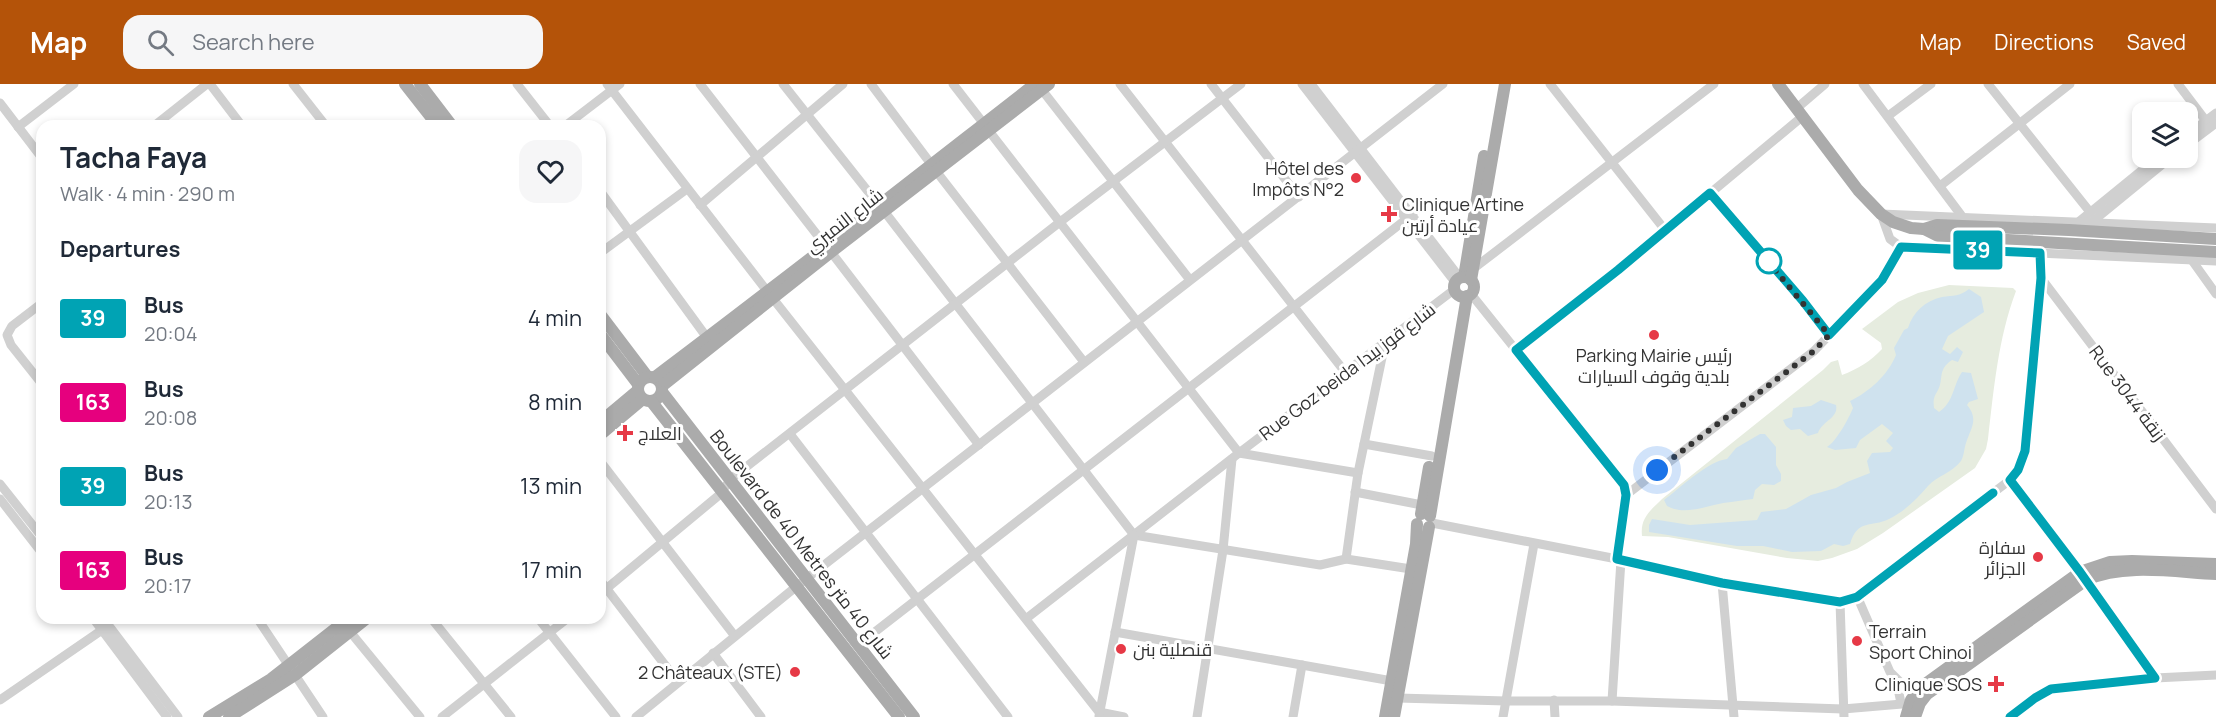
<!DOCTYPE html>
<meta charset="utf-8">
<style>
:root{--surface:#fff;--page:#f6f6f7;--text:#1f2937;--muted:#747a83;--accent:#b45309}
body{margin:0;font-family:Manrope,Cairo,sans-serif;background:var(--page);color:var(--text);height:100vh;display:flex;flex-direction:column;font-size:22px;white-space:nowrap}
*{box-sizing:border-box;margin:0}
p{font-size:20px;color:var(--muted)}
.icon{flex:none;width:33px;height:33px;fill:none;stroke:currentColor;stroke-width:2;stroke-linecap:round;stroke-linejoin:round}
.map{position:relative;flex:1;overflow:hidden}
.side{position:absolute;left:36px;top:36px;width:570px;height:504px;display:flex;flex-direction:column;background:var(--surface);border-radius:18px;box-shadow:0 3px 9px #0003}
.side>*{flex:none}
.badge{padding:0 12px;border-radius:4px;font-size:21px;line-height:39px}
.controls{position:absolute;left:2132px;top:18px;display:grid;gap:12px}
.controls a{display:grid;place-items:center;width:66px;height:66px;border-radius:12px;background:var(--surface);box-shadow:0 3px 9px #0003;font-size:30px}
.you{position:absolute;width:30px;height:30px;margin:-15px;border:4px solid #fff;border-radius:50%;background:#1a73e8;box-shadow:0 0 0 9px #1a73e833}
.map>.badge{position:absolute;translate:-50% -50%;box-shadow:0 0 0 3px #fff}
h2{padding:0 24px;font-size:22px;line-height:54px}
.round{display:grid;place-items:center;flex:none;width:63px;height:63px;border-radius:18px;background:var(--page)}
.summary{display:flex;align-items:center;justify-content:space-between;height:102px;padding:0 24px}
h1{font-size:28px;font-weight:700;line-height:45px}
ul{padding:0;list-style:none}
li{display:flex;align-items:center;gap:18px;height:84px;padding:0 24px}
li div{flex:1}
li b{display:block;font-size:22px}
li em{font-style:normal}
li .badge{min-width:66px;font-weight:700;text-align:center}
header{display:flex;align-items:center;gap:36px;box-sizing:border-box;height:84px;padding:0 30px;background:var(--accent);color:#fff}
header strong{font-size:28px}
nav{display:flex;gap:33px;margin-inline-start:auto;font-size:21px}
.search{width:420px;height:54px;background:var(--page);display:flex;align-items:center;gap:15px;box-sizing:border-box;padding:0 21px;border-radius:18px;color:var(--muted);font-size:22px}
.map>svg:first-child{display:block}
.green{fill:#e6ecdf}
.water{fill:#cfe2ee}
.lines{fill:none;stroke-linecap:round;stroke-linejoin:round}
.minor{stroke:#d0d0d0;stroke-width:9}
.major{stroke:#ababab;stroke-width:12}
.line-casing{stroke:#fff;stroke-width:14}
.line{stroke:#00a3b4;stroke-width:9}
.walk{stroke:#333;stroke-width:6;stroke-dasharray:0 10.8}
.poi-dot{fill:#e63946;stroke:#fff;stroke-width:2}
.stop-dot{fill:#fff;stroke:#00a3b4;stroke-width:3}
.labels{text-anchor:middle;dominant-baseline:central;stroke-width:6;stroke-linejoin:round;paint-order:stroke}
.poi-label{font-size:18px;fill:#333;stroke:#fff;text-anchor:end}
.street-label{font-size:18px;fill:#333;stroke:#fff}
</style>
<header>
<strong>Map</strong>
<div class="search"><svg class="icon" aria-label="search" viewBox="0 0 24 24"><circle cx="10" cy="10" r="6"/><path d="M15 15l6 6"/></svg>Search here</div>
<nav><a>Map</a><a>Directions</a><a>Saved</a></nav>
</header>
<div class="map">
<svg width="2216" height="633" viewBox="0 0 2216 633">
<rect width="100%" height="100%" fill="#fff"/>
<!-- green -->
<path class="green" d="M1949,201L2013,204L2016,207C1998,255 1994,304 1988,355L1986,365L1975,384L1883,449L1857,465L1832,474L1818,477L1787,474L1668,453L1642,452C1640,434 1650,427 1662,415L1823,286L1831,278L1838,276L1842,291C1858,285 1871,277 1882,265L1881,259L1862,245L1898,218L1918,209Z"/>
<!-- water -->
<g class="water">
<path d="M1969,205L1981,213L1984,228L1948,252L1942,265L1950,270L1957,263L1963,268L1958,278L1952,276C1937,286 1944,295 1938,306C1934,313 1933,315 1934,324L1939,328C1954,318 1953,301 1962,288L1971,289L1978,315L1969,318L1967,321C1979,335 1971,344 1966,359C1964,365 1964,372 1961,377C1952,389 1937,392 1928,402C1918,414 1904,428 1889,435C1871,444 1858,434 1850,460L1843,462L1834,460L1821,467L1792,468L1763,462H1737L1649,448V441L1652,435L1690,441L1757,436L1761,428L1786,425L1811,411L1836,404L1847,398L1870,389L1867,377L1872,369L1890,368L1893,364L1886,357L1893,349L1882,340L1860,356L1856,364L1835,366L1827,363C1836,358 1849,334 1853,324L1850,317C1869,308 1888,291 1896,271L1894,264L1904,246L1908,244C1913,228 1925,217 1942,213C1954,211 1959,213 1969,205Z"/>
<path d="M1821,316L1836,321C1839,334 1822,337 1818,349L1808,352L1800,345L1791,346L1786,342L1783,336L1792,333L1793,324L1811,322Z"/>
<path d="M1760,350H1765L1776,363V381L1781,390V397L1774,401L1762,400L1755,406L1753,415C1740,417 1726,418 1714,421C1698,425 1682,430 1667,422L1664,416C1680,404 1708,377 1727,375L1736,364Z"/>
</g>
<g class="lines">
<!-- minor -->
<g class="minor">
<path d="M210,0L242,42"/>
<path d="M293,0L326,42"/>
<path d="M517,0L550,42"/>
<path d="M607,0L767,207L1099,628L1124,633"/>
<path d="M700,0L825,161"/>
<path d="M783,0L878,120"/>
<path d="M871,0L931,80"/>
<path d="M953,0L984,40"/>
<path d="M1120,0L1345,288"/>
<path d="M1211,0L1299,113"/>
<path d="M1302,0L1455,198"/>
<path d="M1311,0L1460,194"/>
<path d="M1550,0L1665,146"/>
<path d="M1863,0L1961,131"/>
<path d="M1988,0L2090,128"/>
<path d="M2178,0L2206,37"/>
<path d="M1042,6L1190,196"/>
<path d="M0,19L42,74"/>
<path d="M1797,24L1825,0"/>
<path d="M1888,32L1931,0"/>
<path d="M154,42L207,0"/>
<path d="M565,42L620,0"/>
<path d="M18,43L74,0"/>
<path d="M989,47L1239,369L1358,389"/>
<path d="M2187,51L2216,29"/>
<path d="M2187,61L2216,39"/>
<path d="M936,87L1084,278"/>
<path d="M1940,102L2070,0"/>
<path d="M600,107L708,255"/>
<path d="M1710,109L1803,217L1829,251"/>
<path d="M700,121L843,0"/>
<path d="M884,127L1134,451L1320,481L1346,475L1411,485"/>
<path d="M2076,140L2157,74"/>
<path d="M2087,142L2170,74"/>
<path d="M2216,144L1881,130L1890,155L1901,163L2216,177"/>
<path d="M831,168L979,361"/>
<path d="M600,169L687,105"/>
<path d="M2191,175L2216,210"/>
<path d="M1473,185L1714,0"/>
<path d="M2041,194L2216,425"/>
<path d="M1471,210L1624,401L1626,411L1617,475"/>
<path d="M42,219L12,242L7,251L11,261L42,300"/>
<path d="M1516,266L1618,186L1803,32"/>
<path d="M790,350L1008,633"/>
<path d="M1364,360L1432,372"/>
<path d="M600,377L734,551"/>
<path d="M2010,396L2080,488L2155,594"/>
<path d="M0,400L42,453"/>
<path d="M1355,408L1422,421"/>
<path d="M1626,411L1814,267L1882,196L1901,163"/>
<path d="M0,415L42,469"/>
<path d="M1432,439L1617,475L1722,499L1840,518L1857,512L2010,396L2018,386L2025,367L2041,194L2040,169"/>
<path d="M1346,475L1358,389L1385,259"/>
<path d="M600,496L678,598"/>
<path d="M1722,499L1734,633"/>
<path d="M600,510L718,412L732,394L1060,138L1241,0"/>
<path d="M1857,512L1890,588L1903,601L1921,603"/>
<path d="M1840,518L1844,633"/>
<path d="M93,534L167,633"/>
<path d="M103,534L178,633"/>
<path d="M257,534L323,633"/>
<path d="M431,534L511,633"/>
<path d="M538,534L616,633"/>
<path d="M1027,534L1239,369L1455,205"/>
<path d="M347,544L420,633"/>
<path d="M1115,548L1392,597"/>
<path d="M858,561L1413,130"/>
<path d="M713,569L761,633"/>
<path d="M1896,595L1901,619"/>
<path d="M1398,614L1506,617H1612L1843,625L1914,619"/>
<path d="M0,616L102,546"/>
<path d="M1554,616L1555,633"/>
<path d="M1612,617L1621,476"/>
<path d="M1099,632L1134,451"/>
<path d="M442,633L568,534"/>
<path d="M636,633L797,502L1443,0"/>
<path d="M1197,633L1223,466L1232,375"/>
<path d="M1293,633L1302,581"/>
<path d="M1503,633L1534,460"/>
<path d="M2010,633L2035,614L2051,605L2155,594L2216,591"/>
</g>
<!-- major -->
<g class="major">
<path d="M405,0L438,42"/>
<path d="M420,0L452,42"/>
<path d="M1778,0L1858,106L1881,130L1893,138L1911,144L1924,145L1937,141L2069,146L2216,155"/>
<path d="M1924,145L1938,152L2216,168"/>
<path d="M1464,193L1484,72"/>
<circle cx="1464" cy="203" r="10"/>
<path d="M1471,196L1505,0"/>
<path d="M600,230L647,292"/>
<path d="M600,250L638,300"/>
<circle cx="650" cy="305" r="12"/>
<path d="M655,293C783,197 909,98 1035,0"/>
<path d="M662,302L831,168L1049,0"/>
<path d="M662,308L914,633"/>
<path d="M651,317L899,633"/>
<path d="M600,338L637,307"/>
<path d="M600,351L643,315"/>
<path d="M1421,430L1429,383"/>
<path d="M1430,432L1467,212"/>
<path d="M209,633L271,595L349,534"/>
<path d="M229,633L295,591L367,534"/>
<path d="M1385,633L1416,460L1417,440"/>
<path d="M1394,633L1429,443"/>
<path d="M1906,633L1911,616L1921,603L2080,488L2110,478L2132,477L2216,480"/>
<path d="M1915,633L1920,619L1927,610L2086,496C2125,479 2174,488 2216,490"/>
</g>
</g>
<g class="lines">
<defs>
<path id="line" d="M1993,409L1857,513L1840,518L1722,499L1617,475L1626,411L1624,401L1516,266L1618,186L1710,109L1803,217L1829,251L1882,196L1901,163L2040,169L2041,194L2025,367L2018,386L2010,396L2080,488L2155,594L2051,605L2035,614L2010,633"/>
</defs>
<!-- line casing -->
<use href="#line" class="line-casing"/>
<!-- line -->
<use href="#line" class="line"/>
<!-- walk -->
<path class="walk" d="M1657,386L1814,267L1829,251L1767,176L1769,177"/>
</g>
<!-- markers -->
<g class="poi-dot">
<circle cx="1356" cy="94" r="6"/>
<path d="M1386 121h6v6h6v6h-6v6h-6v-6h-6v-6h6z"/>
<circle cx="1654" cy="251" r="6"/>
<path d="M622 340h6v6h6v6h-6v6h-6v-6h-6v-6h6z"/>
<circle cx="2038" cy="473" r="6"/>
<circle cx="1857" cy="557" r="6"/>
<circle cx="1121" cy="565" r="6"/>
<circle cx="795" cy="588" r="6"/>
<path d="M1993 591h6v6h6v6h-6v6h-6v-6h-6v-6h6z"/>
</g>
<circle class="stop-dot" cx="1769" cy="177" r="12"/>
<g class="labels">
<!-- poi labels -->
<g class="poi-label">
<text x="1344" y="84">Hôtel des<tspan x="1344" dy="21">Impôts N°2</tspan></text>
<text x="1402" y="120" text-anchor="start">Clinique Artine<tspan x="1402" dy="21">عيادة أرتين</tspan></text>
<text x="1654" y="271" text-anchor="middle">Parking Mairie رئيس<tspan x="1654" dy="21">بلدية وقوف السيارات</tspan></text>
<text x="638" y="349" text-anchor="start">العلاج</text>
<text x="2026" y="463">سفارة<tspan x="2026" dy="21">الجزائر</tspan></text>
<text x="1869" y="547" text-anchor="start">Terrain<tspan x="1869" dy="21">Sport Chinoi</tspan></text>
<text x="1133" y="565" text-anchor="start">قنصلية بنن</text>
<text x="783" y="588">2 Châteaux (STE)</text>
<text x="1982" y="600">Clinique SOS</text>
</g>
<!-- street labels -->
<g class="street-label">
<text transform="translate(844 136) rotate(-38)">شارع النميري</text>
<text transform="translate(1347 287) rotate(-37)">Rue Goz beida شارع قوز بيدا</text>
<text transform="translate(2128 309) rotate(53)">Rue 3044 زنقة</text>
<text transform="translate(802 460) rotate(52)">Boulevard de 40 Metres شارع 40 متر</text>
</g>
</g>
</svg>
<div class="controls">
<a><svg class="icon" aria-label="layers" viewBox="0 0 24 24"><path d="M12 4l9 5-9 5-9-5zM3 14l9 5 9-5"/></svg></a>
</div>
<div class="you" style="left:1657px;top:386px"></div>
<b class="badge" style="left:1978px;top:166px;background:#00a3b4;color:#fff">39</b>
<section class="side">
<div class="summary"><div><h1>Tacha Faya</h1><p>Walk · 4 min · 290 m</p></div><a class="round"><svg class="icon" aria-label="heart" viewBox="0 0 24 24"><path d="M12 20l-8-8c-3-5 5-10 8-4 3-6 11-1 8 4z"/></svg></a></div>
<h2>Departures</h2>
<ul>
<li><span class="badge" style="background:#00a3b4;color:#fff">39</span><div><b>Bus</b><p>20:04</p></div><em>4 min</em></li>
<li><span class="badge" style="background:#e6007e;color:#fff">163</span><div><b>Bus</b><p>20:08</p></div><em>8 min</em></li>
<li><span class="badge" style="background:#00a3b4;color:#fff">39</span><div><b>Bus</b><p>20:13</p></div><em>13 min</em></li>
<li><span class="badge" style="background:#e6007e;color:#fff">163</span><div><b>Bus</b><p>20:17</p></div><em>17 min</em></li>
</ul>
</section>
</div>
